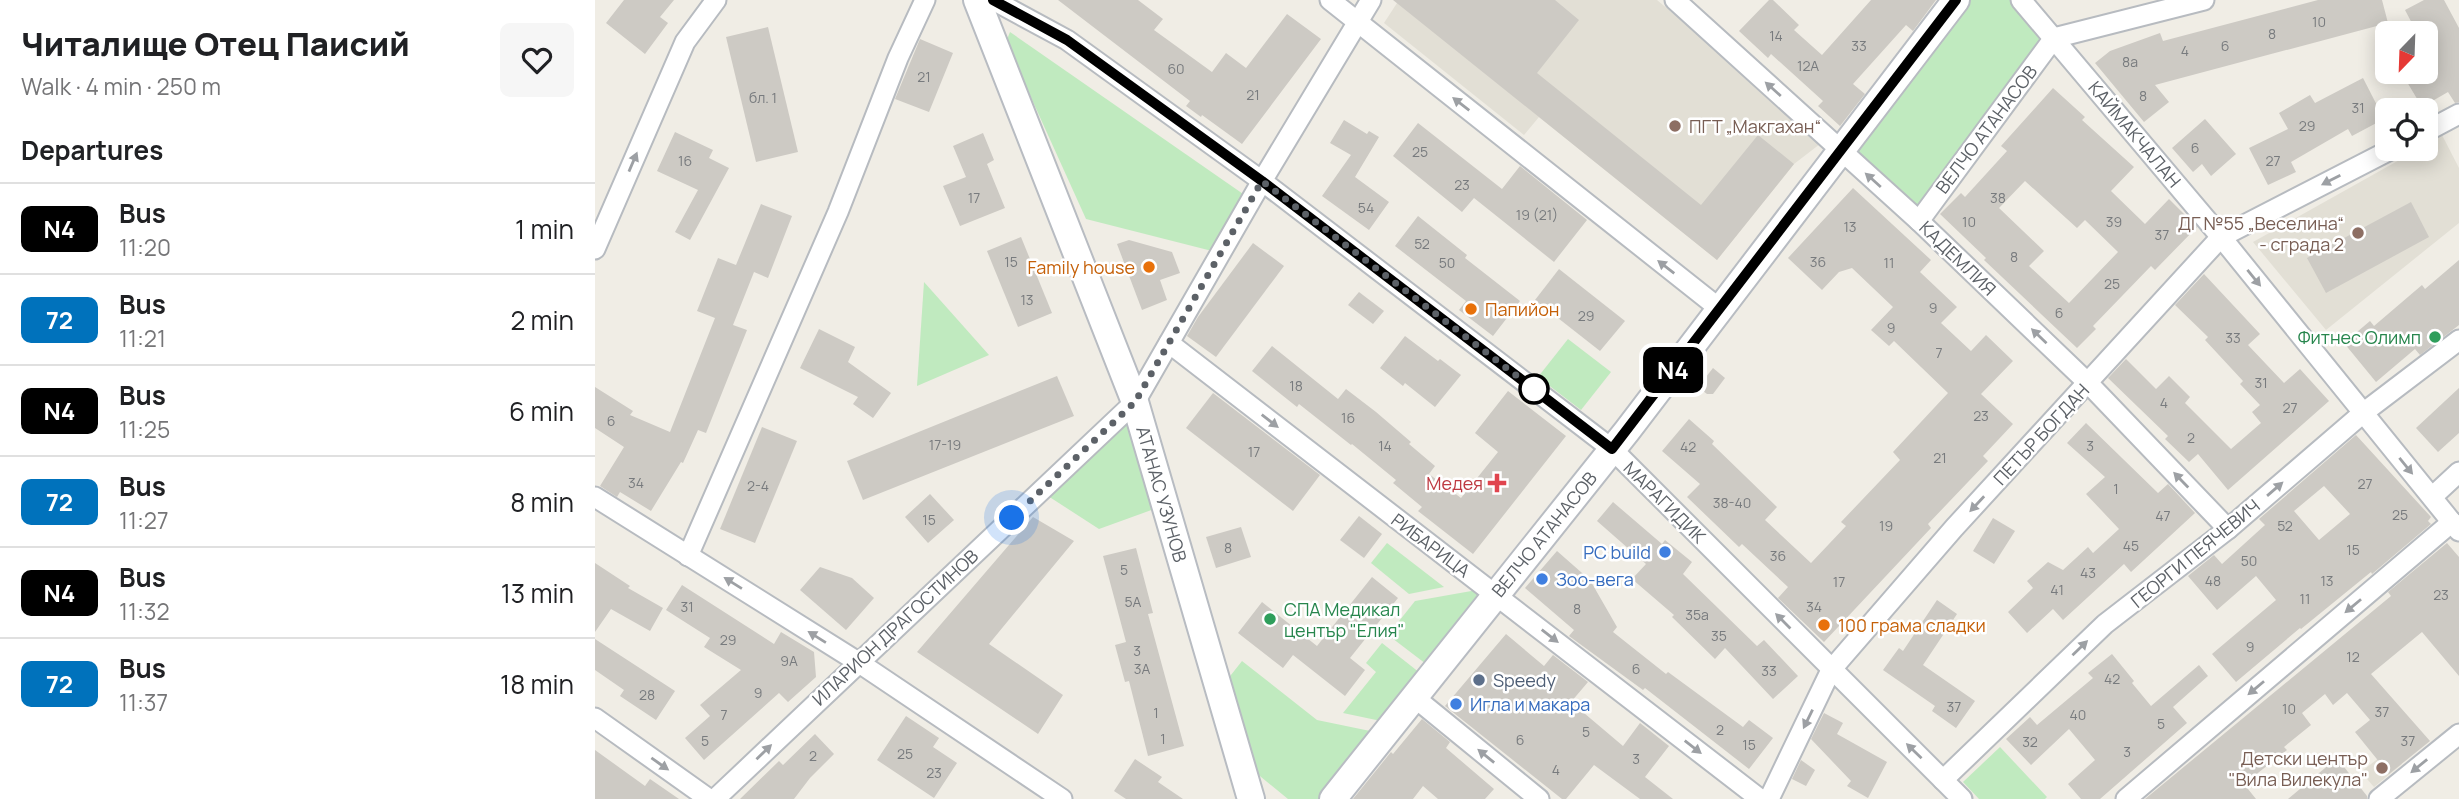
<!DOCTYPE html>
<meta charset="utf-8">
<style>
:root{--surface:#fff;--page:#f6f6f6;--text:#202124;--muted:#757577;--line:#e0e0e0}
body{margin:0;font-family:Manrope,sans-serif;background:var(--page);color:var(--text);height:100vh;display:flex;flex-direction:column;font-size:26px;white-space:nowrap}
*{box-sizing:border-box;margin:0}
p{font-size:23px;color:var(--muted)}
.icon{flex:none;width:38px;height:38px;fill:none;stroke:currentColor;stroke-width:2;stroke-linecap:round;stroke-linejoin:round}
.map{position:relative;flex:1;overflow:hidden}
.sheet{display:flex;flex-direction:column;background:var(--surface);width:595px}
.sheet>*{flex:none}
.badge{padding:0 14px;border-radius:10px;font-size:24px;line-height:46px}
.needle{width:46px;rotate:203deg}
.fabs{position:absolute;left:1780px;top:21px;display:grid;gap:14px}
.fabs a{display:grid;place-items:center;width:63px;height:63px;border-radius:10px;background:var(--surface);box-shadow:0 4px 18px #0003;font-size:35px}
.you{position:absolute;width:35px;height:35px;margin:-18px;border:5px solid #fff;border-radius:50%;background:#1a73e8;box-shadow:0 0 0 10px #1a73e833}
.map>.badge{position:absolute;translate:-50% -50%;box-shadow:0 0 0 4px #fff}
h2{padding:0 21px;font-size:26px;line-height:63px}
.round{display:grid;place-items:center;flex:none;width:74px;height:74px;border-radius:10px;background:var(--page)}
.overview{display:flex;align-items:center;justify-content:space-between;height:119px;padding:0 21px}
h1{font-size:33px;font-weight:800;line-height:52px}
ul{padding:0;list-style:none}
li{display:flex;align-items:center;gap:21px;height:91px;padding:0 21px;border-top:2px solid var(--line)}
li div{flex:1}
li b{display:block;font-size:26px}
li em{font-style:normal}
li .badge{min-width:77px;font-weight:700;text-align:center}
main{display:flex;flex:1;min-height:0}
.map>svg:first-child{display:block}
.education{fill:#e2dfd5}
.green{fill:#c0eabf}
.building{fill:#cdcac4;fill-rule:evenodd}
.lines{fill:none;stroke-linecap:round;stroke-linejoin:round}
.street-casing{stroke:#b7bbc0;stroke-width:23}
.secondary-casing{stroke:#b8bcc2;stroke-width:30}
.street{stroke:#fff;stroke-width:19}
.secondary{stroke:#fff;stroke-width:26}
.oneway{fill:#9da0a4}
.line-casing{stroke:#fff;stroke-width:16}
.line{stroke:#000;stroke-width:10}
.walk{stroke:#5c6167;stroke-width:7;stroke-dasharray:0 12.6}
.education-dot{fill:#8d6e63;stroke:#fff;stroke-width:2.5}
.food-dot{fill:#e8710a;stroke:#fff;stroke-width:2.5}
.leisure-dot{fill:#2e9e5b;stroke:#fff;stroke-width:2.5}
.stop-dot{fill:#fff;stroke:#000;stroke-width:3.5}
.health-dot{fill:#e0444e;stroke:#fff;stroke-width:2.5}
.shop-dot{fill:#3f7fe0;stroke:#fff;stroke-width:2.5}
.service-dot{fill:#5c6f8a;stroke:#fff;stroke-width:2.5}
.labels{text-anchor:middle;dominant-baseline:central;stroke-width:5;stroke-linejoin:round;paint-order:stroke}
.number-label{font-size:14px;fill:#787b7e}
.education-label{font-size:18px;fill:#785e54;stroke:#fff;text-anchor:end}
.street-label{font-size:18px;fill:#5c6167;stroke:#fff}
.food-label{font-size:18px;fill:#c56008;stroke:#fff;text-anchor:start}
.leisure-label{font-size:18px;fill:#27864d;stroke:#fff;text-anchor:end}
.health-label{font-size:18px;fill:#be3a42;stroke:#fff;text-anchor:end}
.shop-label{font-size:18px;fill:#366cbe;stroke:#fff;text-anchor:start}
.service-label{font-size:18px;fill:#4e5e75;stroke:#fff;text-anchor:start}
</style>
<main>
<section class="sheet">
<div class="overview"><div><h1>Читалище Отец Паисий</h1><p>Walk · 4 min · 250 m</p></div><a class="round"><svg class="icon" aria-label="heart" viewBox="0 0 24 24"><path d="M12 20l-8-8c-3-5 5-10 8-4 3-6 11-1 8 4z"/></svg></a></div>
<h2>Departures</h2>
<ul>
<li><span class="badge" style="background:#000;color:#fff">N4</span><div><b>Bus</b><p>11:20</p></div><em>1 min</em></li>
<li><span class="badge" style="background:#0072bc;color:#fff">72</span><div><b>Bus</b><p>11:21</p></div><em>2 min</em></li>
<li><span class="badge" style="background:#000;color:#fff">N4</span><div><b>Bus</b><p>11:25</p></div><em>6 min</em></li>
<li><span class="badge" style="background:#0072bc;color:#fff">72</span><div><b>Bus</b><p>11:27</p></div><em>8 min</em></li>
<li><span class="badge" style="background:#000;color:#fff">N4</span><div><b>Bus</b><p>11:32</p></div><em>13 min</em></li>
<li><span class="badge" style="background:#0072bc;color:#fff">72</span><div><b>Bus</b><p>11:37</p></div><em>18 min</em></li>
</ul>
</section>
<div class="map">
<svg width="1864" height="799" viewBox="0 0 1864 799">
<rect width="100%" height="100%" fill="#f0ede5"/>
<!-- education -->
<g class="education">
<path d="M804,0H1062L1117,46L1225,144L1199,164L1122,260L944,117L929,135L789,23Z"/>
<path d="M1847,135L1864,168V223L1731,330L1658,242L1824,149H1830L1831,145Z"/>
<path d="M1795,749L1807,764L1779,787L1766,772Z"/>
</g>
<!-- green -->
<g class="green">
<path d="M1361,0H1426L1459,38L1324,221L1247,151Z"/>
<path d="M415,32L651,196L617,251L491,219L411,42Z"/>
<path d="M329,282L394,355L322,386Z"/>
<path d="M973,339L1016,372L986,410L943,377Z"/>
<path d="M534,419L562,508L504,529L453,496Z"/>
<path d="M792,543L849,587L814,594L776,563Z"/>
<path d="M882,590L890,598L835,667L793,635L820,601Z"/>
<path d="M787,643L825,673L786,721L748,713L781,672L771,663Z"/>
<path d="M647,661L722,720L780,732L726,799H693L660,772L632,680Z"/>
<path d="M1405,747L1452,797L1450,799H1384L1368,782Z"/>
</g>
<!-- building -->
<g class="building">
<path d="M29,0H79L65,17L73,23L50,54L11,23Z"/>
<path d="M463,0H543L568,19L559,30L617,72L631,53L651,68L692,14L726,39L647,144L607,115L606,117L591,106L595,101Z"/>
<path d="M798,0H960L984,20L942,73L1106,205L1163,135L1199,164L1122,260Z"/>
<path d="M1174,0H1178L1204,25L1199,30L1227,55L1276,0H1341L1318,31L1311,25L1258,84L1270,94L1245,126L1223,106L1228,101L1176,54L1173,58L1144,31Z"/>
<path d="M1723,0H1787L1793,23L1560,85L1574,102L1549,122L1500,63L1515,51L1565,33L1568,41Z"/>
<path d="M1829,0H1849L1864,28V102L1860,103L1853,92L1827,107L1806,72H1830V24L1820,29L1810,10Z"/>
<path d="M173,27L203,152L161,162L131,37Z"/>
<path d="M325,39L358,53L334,112L300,99Z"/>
<path d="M1768,78L1789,119L1757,136L1753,129L1696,162L1701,172L1673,185L1654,148L1693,129L1684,113L1715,95L1720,103Z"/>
<path d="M1458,88L1490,117L1487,120L1539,167L1516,191L1550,224L1574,199L1602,227L1560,270L1556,266L1498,326L1501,329L1482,348L1389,260L1391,258L1345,214L1366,193L1370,197L1412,151L1406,146ZM1430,181L1482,228L1490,220L1523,252L1474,303L1434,266L1449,251L1404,208Z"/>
<path d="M1610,119L1641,154L1616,176L1607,164L1598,172L1577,148Z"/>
<path d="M749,120L772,134L774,131L784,137L760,177L794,202L774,230L727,196L756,155L735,143Z"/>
<path d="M823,123L907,189L925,166L992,220L959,262L879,198L867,212L798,156Z"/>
<path d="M80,132L118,150L114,158L134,168L95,240L80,232L103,190L62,171Z"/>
<path d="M388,133L399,160L392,164L410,208L365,226L348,186L371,177L358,146Z"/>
<path d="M1258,188L1336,260L1325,272L1362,307L1346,323L1376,351L1391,335L1418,361L1386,394L1418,424L1388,456L1393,461L1333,524L1336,528L1229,642L1183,598L1193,587L1147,544L1144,547L1092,497L1105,484L1067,451L1094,419L1119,441L1117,444L1182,507L1170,520L1216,563L1251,526L1246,522L1305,460L1298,452L1353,393L1299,341L1294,346L1276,330L1298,307L1257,268L1244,272L1227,290L1193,258Z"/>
<path d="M1816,202L1834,237L1731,293L1712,258Z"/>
<path d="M166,204L197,216L173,278L159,272L138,325L152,330L111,433L103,430L88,463L86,462L56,511L25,492L22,497L5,486L29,447L0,428V387L38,411L35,415L75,432L120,318L102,311L123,258L141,265Z"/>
<path d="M823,216L872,255L870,258L925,301L898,336L864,310L871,301L800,246Z"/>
<path d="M426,237L457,313L423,327L392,251Z"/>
<path d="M534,240L577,252L585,273L565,280L572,300L547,310L522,244Z"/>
<path d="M658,243L689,266L621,357L592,336L603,317Z"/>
<path d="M1864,260V325L1825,355L1820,349L1781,382L1749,343L1775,321L1779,326L1827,285L1830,289Z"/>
<path d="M964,269L1030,321L1005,351L940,300Z"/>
<path d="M1609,274L1665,334L1653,345L1689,383L1705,369L1734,401L1633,490L1603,454L1594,462L1570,439L1573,436L1513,378L1531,359L1561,389L1574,376L1595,397L1590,403L1636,449L1666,423L1657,412L1665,405L1645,384L1648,381L1610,340L1613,337L1580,305Z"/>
<path d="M764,292L789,311L778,324L753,305Z"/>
<path d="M224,329L260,347L253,362L296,393L278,418L258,404L263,397L205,368Z"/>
<path d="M810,336L843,361L845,359L866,375L840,407L810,383L808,386L785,368Z"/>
<path d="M677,346L743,399L751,389L781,412L816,442L814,444L840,466L834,474L866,498L903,452L880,433L913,391L971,436L878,554L823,511L827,507L798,483L801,480L757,444L756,445L704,404L702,407L657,371Z"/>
<path d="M1118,368L1130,378L1118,394H1112L1103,387Z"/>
<path d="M462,376L479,416L268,500L252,461Z"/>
<path d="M1864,388V433L1843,452L1821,428Z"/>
<path d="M618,393L725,475L698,511L591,428Z"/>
<path d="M1491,423L1563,493L1573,484L1600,513L1536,572L1529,564L1468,620L1458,609L1432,633L1413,612L1438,588L1432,581L1453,562L1468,570L1493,547L1498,553L1524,529L1491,494L1510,477L1472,443Z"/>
<path d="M167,427L202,441L160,543L125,529Z"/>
<path d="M1761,435L1836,517L1833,521L1836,524L1777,574L1776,572L1706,629L1705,628L1641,682L1617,654L1681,600L1661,576L1622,610L1593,576L1619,555L1627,564L1670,525L1664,519ZM1729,486L1755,514L1724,540L1699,511Z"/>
<path d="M335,494L359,520L333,543L310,517Z"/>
<path d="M1018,502L1067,544L1070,540L1097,562L1088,574L1162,646L1169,640L1203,676L1178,699L1130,648L1120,659L1077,617L1079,615L1037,579L1051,564L1002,521Z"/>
<path d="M764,516L787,534L769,558L745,540Z"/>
<path d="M438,517L479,541L394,644L468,695L443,734L322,652Z"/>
<path d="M1398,518L1420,531L1399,564L1378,551Z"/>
<path d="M646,527L656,557L621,568L611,537Z"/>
<path d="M1852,543L1864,557V676L1827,632L1776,674L1835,741L1794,774L1760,732L1775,720L1752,693L1738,705L1730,694L1707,713L1716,725L1689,747L1692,750L1649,784L1661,799H1550L1796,596L1793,592Z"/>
<path d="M541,548L558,613L553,614L589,746L553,756L534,681L530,682L520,645L531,642L508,556Z"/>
<path d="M962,551L995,580L1022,627L1018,632L1071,674L1073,672L1148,727L1154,720L1178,738L1154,769L1050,688L1048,690L974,636L979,630L930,588Z"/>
<path d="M0,563L35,586L33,588L68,608L55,631L16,609L0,632Z"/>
<path d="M225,567L257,578L279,598L251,630L205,590Z"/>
<path d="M777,577L803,598L755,658L770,670L750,696L698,655L688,668L643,633L667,602L722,646Z"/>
<path d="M87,585L179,644L186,632L219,652L221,677L193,702L184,693L109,760L90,738L115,716L105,705L146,670L109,647L115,638L71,610Z"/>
<path d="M1342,600L1362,614L1328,665L1380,701L1361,728L1337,711L1340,706L1288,670L1304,648L1308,651Z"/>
<path d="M911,634L949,666L958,655L993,682L976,702L1028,746L1045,723L1074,746L1050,777L1078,799H1045L999,765L971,799H967L850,706Z"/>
<path d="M0,639L80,691L61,720L25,696L29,690L0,670Z"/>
<path d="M1517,654L1539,681L1537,683L1556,706L1604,665L1613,676L1578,707L1592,723L1505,799H1486L1473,784L1500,760L1474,729L1436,765L1411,739L1435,717L1442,725L1498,678L1493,673Z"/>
<path d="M1229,713L1248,723L1242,734L1292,762L1273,798L1252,786L1256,781L1216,739Z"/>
<path d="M311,716L344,738L338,747L362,763L339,798L282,760Z"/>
<path d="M827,719L855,742L851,748L899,789L890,799H843L828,786L818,799H758L796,752L798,754Z"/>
<path d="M220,734L239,754L215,778L199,799H145L184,761L188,765Z"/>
<path d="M0,750L50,786L55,779L84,799H0Z"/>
<path d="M1742,758L1772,796V799H1693Z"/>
<path d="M540,759L567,777L563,782L588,799H531L519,791Z"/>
<path d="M1206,760L1220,770L1211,786L1197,779Z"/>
</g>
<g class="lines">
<defs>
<g id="street">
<path d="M398,0L472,40L667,181L1017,449L1367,799"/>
<path d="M735,0L1125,309"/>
<path d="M1080,0L1324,221L1493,383L1633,529"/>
<path d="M1426,0L1626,237L1864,531"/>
<path d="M1459,38L1609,0"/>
<path d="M1830,132L1864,114"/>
<path d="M1324,221L1459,38"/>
<path d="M0,249L90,42L121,0"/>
<path d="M574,343L1165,799"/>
<path d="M0,497L263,662L467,799"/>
<path d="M1837,497L1864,472"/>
<path d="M93,556L243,212L303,58L330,0"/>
<path d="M819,697L944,799"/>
<path d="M0,718L114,799"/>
<path d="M1348,780L1510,624L1633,529L1768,413L1864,340"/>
<path d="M120,799L540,402L667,181L776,0"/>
<path d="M1174,799L1236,670L1359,528L1626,237L1797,149"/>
<path d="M1531,799L1857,522"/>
<path d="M1784,799L1864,734"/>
</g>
<g id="secondary">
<path d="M382,0L540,402L656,799"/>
<path d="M738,799L1032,431L1361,0"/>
</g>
</defs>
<!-- street casing -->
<use href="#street" class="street-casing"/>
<!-- secondary casing -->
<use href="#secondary" class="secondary-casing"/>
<!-- street -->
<use href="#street" class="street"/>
<!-- secondary -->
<use href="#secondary" class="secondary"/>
</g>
<!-- one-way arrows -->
<defs><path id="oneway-solid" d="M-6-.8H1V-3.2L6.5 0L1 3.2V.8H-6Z" transform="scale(1.75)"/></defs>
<g class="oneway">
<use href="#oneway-solid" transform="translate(1178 89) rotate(-138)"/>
<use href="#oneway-solid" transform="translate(866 104) rotate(-142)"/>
<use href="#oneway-solid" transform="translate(38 162) rotate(-67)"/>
<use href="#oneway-solid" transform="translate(1278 180) rotate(-138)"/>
<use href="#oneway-solid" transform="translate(1736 180) rotate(153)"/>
<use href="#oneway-solid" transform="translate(1071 267) rotate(-142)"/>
<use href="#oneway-solid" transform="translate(1659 278) rotate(51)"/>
<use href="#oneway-solid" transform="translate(1444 336) rotate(-136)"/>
<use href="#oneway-solid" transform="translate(675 421) rotate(38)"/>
<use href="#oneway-solid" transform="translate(1811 466) rotate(51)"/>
<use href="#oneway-solid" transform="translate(1586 480) rotate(-134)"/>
<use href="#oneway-solid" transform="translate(1680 489) rotate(-41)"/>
<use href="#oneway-solid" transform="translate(1382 504) rotate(133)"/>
<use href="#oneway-solid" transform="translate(138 583) rotate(-148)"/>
<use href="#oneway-solid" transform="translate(1758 606) rotate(140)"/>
<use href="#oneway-solid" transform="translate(1188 621) rotate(-135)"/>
<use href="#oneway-solid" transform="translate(955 636) rotate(38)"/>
<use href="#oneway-solid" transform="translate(222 637) rotate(-148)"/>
<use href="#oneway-solid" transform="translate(1485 648) rotate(-44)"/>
<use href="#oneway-solid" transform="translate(1661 688) rotate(140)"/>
<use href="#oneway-solid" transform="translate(1213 719) rotate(116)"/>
<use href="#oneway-solid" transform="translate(1098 747) rotate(38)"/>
<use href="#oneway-solid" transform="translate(1319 751) rotate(-136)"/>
<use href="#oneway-solid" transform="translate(169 752) rotate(-44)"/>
<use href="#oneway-solid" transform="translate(891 756) rotate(-141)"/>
<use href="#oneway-solid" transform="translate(65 764) rotate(35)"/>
<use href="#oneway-solid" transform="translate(1824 766) rotate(141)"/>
</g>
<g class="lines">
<defs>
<path id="line" d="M398,0L472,40L667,181L1017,449L1361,0"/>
</defs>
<!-- line casing -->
<use href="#line" class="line-casing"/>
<!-- line -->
<use href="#line" class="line"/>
<!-- walk -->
<path class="walk" d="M417,518L540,402L667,181L939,389"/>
</g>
<!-- markers -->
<g class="education-dot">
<circle cx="1080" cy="126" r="7"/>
<circle cx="1763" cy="233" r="7"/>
<circle cx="1787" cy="768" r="7"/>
</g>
<g class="food-dot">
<circle cx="554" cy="267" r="7"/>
<circle cx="876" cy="309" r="7"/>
<circle cx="1229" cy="625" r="7"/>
</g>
<g class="leisure-dot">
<circle cx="1840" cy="337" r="7"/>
<circle cx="675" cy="619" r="7"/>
</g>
<circle class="stop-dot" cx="939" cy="389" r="14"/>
<path class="health-dot" d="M898.5 472.5h7v7h7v7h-7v7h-7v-7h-7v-7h7z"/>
<g class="shop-dot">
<circle cx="1070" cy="552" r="7"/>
<circle cx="947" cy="579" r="7"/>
<circle cx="861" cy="704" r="7"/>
</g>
<circle class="service-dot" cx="884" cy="680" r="7"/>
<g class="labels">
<!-- number labels -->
<g class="number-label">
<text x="1724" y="21">10</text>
<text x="1677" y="33">8</text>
<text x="1181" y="35">14</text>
<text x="1264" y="45">33</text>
<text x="1630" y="45">6</text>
<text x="1590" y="50">4</text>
<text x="1535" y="61">8a</text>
<text x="1213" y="65">12А</text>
<text x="581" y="68">60</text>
<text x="329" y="76">21</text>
<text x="658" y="94">21</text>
<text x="1548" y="95">8</text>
<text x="168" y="97">бл. 1</text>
<text x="1763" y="107">31</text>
<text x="1712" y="125">29</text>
<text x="1600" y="147">6</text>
<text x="825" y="151">25</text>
<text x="90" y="160">16</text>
<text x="1678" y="160">27</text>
<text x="867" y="184">23</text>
<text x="379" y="197">17</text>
<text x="1403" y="197">38</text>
<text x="771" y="207">54</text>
<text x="942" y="214">19 (21)</text>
<text x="1374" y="221">10</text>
<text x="1519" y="221">39</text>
<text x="1255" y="226">13</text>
<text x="1567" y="234">37</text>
<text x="827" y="243">52</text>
<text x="1419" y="256">8</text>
<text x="416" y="261">15</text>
<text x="1223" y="261">36</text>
<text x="852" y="262">50</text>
<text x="1294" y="262">11</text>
<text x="1517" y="283">25</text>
<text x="432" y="299">13</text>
<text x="1338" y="307">9</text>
<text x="1464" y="312">6</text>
<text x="991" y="315">29</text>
<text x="1296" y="327">9</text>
<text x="1638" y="337">33</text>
<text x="1344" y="352">7</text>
<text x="1666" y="382">31</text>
<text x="701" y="385">18</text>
<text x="1569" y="402">4</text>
<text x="1695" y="407">27</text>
<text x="1386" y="415">23</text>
<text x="753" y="417">16</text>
<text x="16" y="420">6</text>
<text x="1596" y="437">2</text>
<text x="350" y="444">17-19</text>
<text x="790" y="445">14</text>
<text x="1495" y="445">3</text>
<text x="1093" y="446">42</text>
<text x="659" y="451">17</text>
<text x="1345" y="457">21</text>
<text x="41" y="482">34</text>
<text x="1770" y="483">27</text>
<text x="163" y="485">2-4</text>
<text x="1521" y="488">1</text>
<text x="1137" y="502">38-40</text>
<text x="1805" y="514">25</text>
<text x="1568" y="515">47</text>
<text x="334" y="519">15</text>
<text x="1291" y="525">19</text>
<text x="1690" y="525">52</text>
<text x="1536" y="545">45</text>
<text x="633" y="547">8</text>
<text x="1758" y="549">15</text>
<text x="1183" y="555">36</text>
<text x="1654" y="560">50</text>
<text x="529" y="569">5</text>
<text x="1493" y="572">43</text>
<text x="1618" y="580">48</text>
<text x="1732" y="580">13</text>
<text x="1244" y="581">17</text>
<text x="1462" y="589">41</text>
<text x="1846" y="594">23</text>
<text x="1710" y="598">11</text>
<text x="538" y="601">5А</text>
<text x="92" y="606">31</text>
<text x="1219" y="606">34</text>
<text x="982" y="608">8</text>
<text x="1102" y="614">35a</text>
<text x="1124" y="635">35</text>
<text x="133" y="639">29</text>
<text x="1655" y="646">9</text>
<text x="542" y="650">3</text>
<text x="1758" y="656">12</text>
<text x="194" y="660">9А</text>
<text x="547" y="668">3А</text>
<text x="1041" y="668">6</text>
<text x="1174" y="670">33</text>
<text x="1517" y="678">42</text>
<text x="163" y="692">9</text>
<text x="52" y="694">28</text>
<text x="1359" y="706">37</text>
<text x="1694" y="708">10</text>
<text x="1787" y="711">37</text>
<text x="561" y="712">1</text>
<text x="129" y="714">7</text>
<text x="1483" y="714">40</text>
<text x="1566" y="723">5</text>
<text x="1125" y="729">2</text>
<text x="991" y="731">5</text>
<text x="568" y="738">1</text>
<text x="925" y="739">6</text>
<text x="110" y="740">5</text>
<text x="1813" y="740">37</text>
<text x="1435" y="741">32</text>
<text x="1154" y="744">15</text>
<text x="1532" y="751">3</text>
<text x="310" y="753">25</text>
<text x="218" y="755">2</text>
<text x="1041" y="758">3</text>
<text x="961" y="769">4</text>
<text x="339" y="772">23</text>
</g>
<!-- education labels -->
<g class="education-label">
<text x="1094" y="126" text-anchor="start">ПГТ „Макгахан“</text>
<text x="1749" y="223">ДГ №55 „Веселина“<tspan x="1749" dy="21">- сграда 2</tspan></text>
<text x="1773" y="758">Детски център<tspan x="1773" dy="21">"Вила Вилекула"</tspan></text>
</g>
<!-- street labels -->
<g class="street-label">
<text transform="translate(1391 129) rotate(-53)">ВЕЛЧО АТАНАСОВ</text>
<text transform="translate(1540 134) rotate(50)">КАЙМАКЧАЛАН</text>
<text transform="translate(1363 258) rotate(44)">КАДЕМЛИЯ</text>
<text transform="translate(1446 434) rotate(-47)">ПЕТЪР БОГДАН</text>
<text transform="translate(567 494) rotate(74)">АТАНАС УЗУНОВ</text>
<text transform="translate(1070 502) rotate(45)">МАРАГИДИК</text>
<text transform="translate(949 534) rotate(-51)">ВЕЛЧО АТАНАСОВ</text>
<text transform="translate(836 545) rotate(37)">РИБАРИЦА</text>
<text transform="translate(1600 553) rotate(-39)">ГЕОРГИ ПЕЯЧЕВИЧ</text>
<text transform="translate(300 627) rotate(-43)">ИЛАРИОН ДРАГОСТИНОВ</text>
</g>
<!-- food labels -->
<g class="food-label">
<text x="540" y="267" text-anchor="end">Family house</text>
<text x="890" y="309">Папийон</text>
<text x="1243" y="625">100 грама сладки</text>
</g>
<!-- leisure labels -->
<g class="leisure-label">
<text x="1826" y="337">Фитнес Олимп</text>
<text x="689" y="609" text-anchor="start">СПА Медикaл<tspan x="689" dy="21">център "Елия"</tspan></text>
</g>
<!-- health labels -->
<g class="health-label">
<text x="888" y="483">Медея</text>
</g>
<!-- shop labels -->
<g class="shop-label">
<text x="1056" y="552" text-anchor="end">PC build</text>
<text x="961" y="579">Зоо-вега</text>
<text x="875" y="704">Игла и макара</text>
</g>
<!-- service labels -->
<g class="service-label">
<text x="898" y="680">Speedy</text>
</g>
</g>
</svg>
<div class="fabs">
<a><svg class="needle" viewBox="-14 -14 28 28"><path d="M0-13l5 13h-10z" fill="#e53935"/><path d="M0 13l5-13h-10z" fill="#757577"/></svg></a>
<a><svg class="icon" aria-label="locate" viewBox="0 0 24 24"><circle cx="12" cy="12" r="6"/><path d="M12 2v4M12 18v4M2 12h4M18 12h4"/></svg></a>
</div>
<div class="you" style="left:417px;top:518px"></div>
<b class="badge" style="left:1078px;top:370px;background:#000;color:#fff">N4</b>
</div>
</main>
